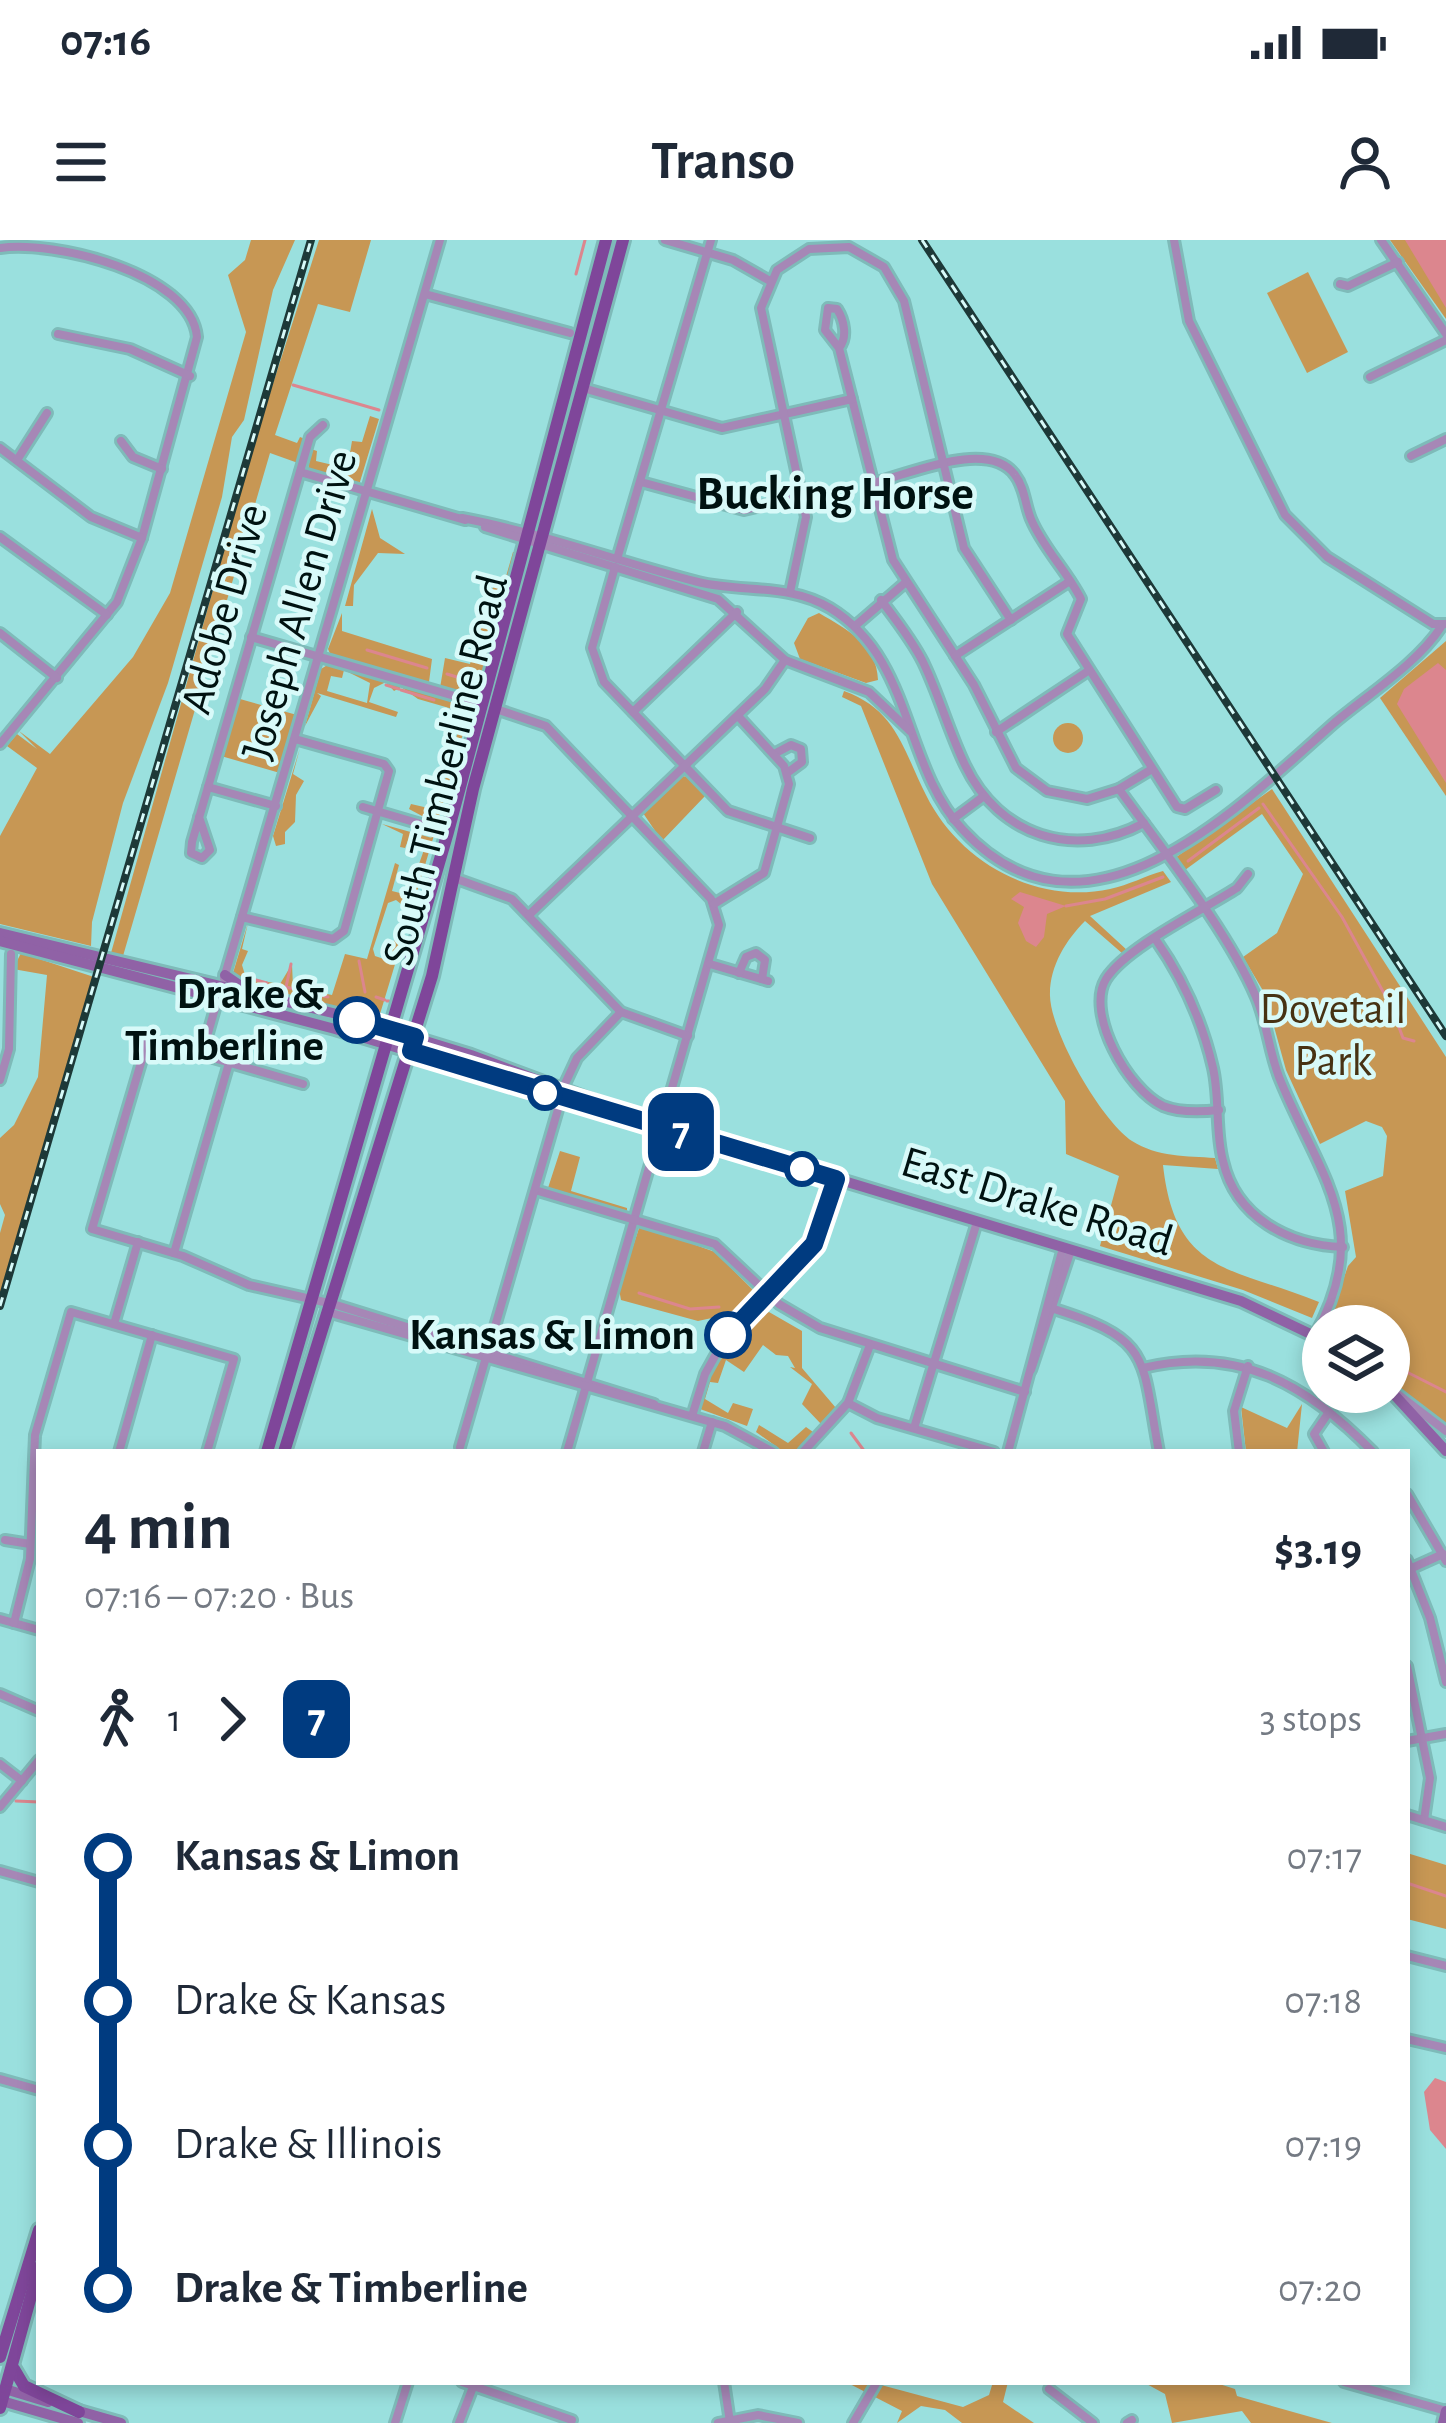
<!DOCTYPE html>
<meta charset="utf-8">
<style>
:root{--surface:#fff;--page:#f6f6f7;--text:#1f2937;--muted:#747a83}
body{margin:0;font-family:"Alegreya Sans",sans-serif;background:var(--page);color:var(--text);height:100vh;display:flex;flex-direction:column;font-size:45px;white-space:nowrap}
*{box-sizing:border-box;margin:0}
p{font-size:39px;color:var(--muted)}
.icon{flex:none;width:66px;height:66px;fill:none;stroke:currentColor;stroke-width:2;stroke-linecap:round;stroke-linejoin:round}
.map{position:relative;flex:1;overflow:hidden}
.drawer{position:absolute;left:36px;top:1209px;width:1374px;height:936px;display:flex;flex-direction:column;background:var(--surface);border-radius:0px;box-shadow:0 6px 18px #0003}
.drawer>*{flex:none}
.badge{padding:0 24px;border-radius:18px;font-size:42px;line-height:78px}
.buttons{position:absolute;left:1302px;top:1065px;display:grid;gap:24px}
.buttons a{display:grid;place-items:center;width:108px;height:108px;border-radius:50%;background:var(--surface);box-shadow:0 6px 18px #0003;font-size:60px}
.map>.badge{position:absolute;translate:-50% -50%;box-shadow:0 0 0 6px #fff}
.legs{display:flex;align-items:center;gap:18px;height:132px;padding:0 48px;font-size:39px}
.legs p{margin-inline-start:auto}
.head{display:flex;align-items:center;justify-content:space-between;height:204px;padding:0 48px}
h1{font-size:66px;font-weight:600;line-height:90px}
ul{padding:0 48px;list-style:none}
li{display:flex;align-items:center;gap:42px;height:144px;font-size:45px}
li i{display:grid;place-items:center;width:18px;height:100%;margin:0 15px;background:currentColor}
li i::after{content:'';width:30px;height:30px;margin:-15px;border:9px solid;border-radius:50%;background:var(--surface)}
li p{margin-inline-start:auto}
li:first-child i{background:linear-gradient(#0000 50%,currentColor 0)}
li:last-child i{background:linear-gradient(currentColor 50%,#0000 0)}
.status{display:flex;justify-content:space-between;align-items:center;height:84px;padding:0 60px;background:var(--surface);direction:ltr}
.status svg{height:33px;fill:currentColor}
header{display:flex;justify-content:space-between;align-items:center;height:156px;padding:0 48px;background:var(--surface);font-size:54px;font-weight:600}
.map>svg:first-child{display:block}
.green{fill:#c79754;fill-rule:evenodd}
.water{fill:#dc868e}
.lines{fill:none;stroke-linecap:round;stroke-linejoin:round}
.stream{stroke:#dc868e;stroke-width:3}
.street-casing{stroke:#7ebbb9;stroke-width:14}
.secondary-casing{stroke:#7ebbb9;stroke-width:16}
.primary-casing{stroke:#7ebbb9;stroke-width:18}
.street{stroke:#a687b6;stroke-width:8}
.secondary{stroke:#9062a6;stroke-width:10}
.primary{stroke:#7f469a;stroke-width:12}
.rail-casing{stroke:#1d3938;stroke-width:8}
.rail{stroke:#d8faf9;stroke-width:3;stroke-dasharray:9;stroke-linecap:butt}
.line-1-casing{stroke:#fff;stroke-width:27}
.line-1{stroke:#003b80;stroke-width:18}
.stop-1-dot{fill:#fff;stroke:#003b80;stroke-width:6}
.labels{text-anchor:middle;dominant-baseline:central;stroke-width:9;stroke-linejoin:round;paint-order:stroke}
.street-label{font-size:45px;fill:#001211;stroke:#d8faf9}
.stop-label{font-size:45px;font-weight:bold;fill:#001211;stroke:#d8faf9;text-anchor:end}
.park-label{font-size:45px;fill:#473213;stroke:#d8faf9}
.neighbourhood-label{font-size:48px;font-weight:bold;fill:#001211;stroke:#d8faf9}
</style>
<div class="status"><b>07:16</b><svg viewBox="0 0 49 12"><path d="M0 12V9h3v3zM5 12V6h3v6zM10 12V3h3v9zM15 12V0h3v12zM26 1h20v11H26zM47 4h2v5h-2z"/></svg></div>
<header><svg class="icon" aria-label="menu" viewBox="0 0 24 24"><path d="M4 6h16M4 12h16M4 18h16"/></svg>Transo<svg class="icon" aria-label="person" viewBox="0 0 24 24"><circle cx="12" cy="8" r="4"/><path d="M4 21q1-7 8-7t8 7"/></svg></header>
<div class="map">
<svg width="1446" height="2183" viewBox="0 0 1446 2183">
<rect width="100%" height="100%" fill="#9ae0de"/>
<!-- green -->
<g class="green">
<path d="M251,0H295L273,50L244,180L232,197L222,257L168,443L123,563L92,682L91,706L0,684V596L37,528L7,506L17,494L37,509L19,491L50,514L133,417L170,353L246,92L228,35L245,20Z"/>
<path d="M319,0H371L350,72L318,64L275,195L297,203L300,197L305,199L298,223L270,213L123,716L111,713L255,200Z"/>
<path d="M1390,0H1446V79L1397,10Z"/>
<path d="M1308,32L1348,112L1307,133L1267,53Z"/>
<path d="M370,176L379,179L359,245L308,230L311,209L317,211L316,221L337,226L342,211L350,213L352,201L362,202Z"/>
<path d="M372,269L380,298L405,314L378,313L354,345L353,366H345Z"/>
<path d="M513,312H517L480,454L476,444L472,457L440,448L445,418L470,424L494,344L503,347Z"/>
<path d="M342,373V391L432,419L429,442L331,416L328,409Z"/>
<path d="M819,373C848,390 877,405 878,440L866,443L800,419L794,403L808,378Z"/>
<path d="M1446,401V556L1380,458Z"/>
<path d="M329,424L471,466L437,584L409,569L411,564L437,570L463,472L418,459L401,447L394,451L386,442L374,448L369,462L398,472L396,477L317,453L321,456L305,486L321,429ZM344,430L370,443L367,463L327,451L331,436L342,438Z"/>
<path d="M245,435L240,459L297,475L280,533L221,516Z"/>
<path d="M844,451C897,470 903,510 926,555C959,622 1036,665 1110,649C1129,645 1145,636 1163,631L1171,642L1090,676L1128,711L1123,714L1085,681C1066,700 1049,727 1050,756C1051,793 1101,880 1132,901C1157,917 1187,916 1215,918L1218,929L1163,925C1175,1035 1233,1027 1319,1062L1312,1078L1243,1050L1100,1006L1119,936L1066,914L1065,861L932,644L861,466L842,457Z"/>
<circle cx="1068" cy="498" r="15"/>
<path d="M300,508L293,534L304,541L296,555L295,582L285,592V604L276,606L273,596Z"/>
<path d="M681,536L690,537L714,562L705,556L662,601L643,573Z"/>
<path d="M1272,549L1446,817V1188L1389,1140V1086H1327L1348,1026L1356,1017L1345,951L1383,936L1387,896L1382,887L1366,881L1320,904L1286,830L1265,754L1243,717L1277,693L1303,634L1262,574L1185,630L1175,618Z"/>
<path d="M382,584L432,598L424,589L435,592L380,774L376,779L362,774L365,770L356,773L246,746L233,733L248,683L242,709L248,711L242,725L246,738L280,744L292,724L293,747L332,755L345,714L367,719L395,623L399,625L392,651L408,655L425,607L409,598L405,608L400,607L403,594ZM396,660L407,669L387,720L375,716L373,709L388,663Z"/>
<path d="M21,713L94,737L0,1054V993L5,975L0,964V898L14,885L38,837L47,735L13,729Z"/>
<path d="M560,911L580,917L571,951L627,968V971L548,948Z"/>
<path d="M640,985L715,1012L756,1053L728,1080L721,1076L698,1081L621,1060L619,1049Z"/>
<path d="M769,1072L802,1091V1128L836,1168L821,1184L802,1164L812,1144L790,1127L795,1128L788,1116L776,1115L763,1105L744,1132L726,1120L718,1143L710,1142L705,1159L728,1173L733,1163L753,1169L747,1186L700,1169C701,1139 733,1085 769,1072Z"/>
<path d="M1302,1164L1297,1212H1246L1241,1167L1287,1188Z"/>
<path d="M759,1185L788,1203L806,1187L813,1192L795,1212H784L756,1192Z"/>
<path d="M1407,1613L1446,1625V1689L1407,1679Z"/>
<path d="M846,2142H870L963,2167L989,2155L993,2142H1008L1003,2162L1034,2183H962L945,2170L921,2166L897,2183L902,2171Z"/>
<path d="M1143,2142H1213L1235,2149L1237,2156L1332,2183H1251L1242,2171L1172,2183L1165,2154Z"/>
</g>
<!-- water -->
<g class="water">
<path d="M1405,0H1446V68Z"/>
<path d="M1438,423L1446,430V543L1397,464L1404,449Z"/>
<path d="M1020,652L1066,666L1047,674L1044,697L1036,707L1026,701L1018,683L1024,667L1011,659Z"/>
<path d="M1435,1838L1446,1842V1909L1430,1890L1424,1852Z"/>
</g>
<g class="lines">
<!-- stream -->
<g class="stream">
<path d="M576,34L585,0"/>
<path d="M293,145L379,170"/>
<path d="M367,410L427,428"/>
<path d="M447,434L460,438"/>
<path d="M386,445L399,449"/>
<path d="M401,450L434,460"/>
<path d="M435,456L436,455"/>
<path d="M1263,564L1342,677L1391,766"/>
<path d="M1188,621L1259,568"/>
<path d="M1066,666L1105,659L1163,637"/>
<path d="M359,721L365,752"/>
<path d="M291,724L286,747L298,750"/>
<path d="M256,740L267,743"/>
<path d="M304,752L313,754"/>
<path d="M319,755L328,757"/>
<path d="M376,757L385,760"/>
<path d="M387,761H389"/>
<path d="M1394,774L1403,798L1414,801"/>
<path d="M639,1053L690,1069L719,1067"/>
<path d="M1391,1124L1446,1152"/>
<path d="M851,1193L865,1212"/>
<path d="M16,1561L39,1562"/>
<path d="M1407,1643L1446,1656"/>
</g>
<defs>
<g id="street">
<path d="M665,0L733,20L770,41"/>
<path d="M1174,0L1189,81L1285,275L1327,317L1433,384H1446"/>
<path d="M1381,0L1446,94"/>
<path d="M0,8C53,0 191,33 197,97L142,298L117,362L0,504"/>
<path d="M1340,44L1348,46L1398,22"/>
<path d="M425,54L570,93"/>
<path d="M58,94L130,109L190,136"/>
<path d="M839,108L825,90L828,68L837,69C844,80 848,97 839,108L893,320L974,445L1016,528L1047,551L1087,559L1119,549L1152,529"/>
<path d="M1370,137L1446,100"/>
<path d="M583,148L722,188L852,159"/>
<path d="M121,201L133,217L162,229"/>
<path d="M0,208L91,277L142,298"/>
<path d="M1411,216L1446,199"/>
<path d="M17,220L47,173"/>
<path d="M300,232L465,280"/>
<path d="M641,242L744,270L801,257"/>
<path d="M873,243C908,235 988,198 1015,235C1025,248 1025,265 1031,279C1043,308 1067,331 1081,359L1067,394L1177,567L1185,569L1216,550"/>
<path d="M462,278C542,293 619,322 698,342C743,353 788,343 830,368C914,419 902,525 963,590C1086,723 1238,568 1333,484C1367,455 1417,424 1441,387"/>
<path d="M485,287L718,359L785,420L869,452L910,491"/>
<path d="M0,297L107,375"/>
<path d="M617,319L711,0"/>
<path d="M615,327L592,408L604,442L728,571L810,598"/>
<path d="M790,352L806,277L761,68L777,30L809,9L849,7L884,27L904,61L964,308L1011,380"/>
<path d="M881,360C896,380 912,400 923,422C939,455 949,492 965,525C999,597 1075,620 1144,583"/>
<path d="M855,386L906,342"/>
<path d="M0,393L57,438"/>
<path d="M251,397L482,464"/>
<path d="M955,416L1070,341"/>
<path d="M496,469L546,486L711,659L719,685L567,1212"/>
<path d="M633,472L737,372"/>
<path d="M996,492L1088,431"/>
<path d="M774,514L791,505L801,509L802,522L787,533"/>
<path d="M208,547L276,566"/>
<path d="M1119,549C1162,609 1228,691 1256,757C1267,783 1269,811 1279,837C1318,935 1375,987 1315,1095"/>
<path d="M363,567L448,592"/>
<path d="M199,577L210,610L202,618L191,613L192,602L310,197L323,185"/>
<path d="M953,579L984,556"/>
<path d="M454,638L512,659L621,772L688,796"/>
<path d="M714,664L764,633L789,544L784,526L738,476"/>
<path d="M529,675L765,449L785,420"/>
<path d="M242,677L333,699L344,691L389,531L384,524L295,499"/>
<path d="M1156,700C1184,740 1202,780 1213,828C1220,859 1215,891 1223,921C1236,978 1289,1005 1343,1007"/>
<path d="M710,724L768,741"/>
<path d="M739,733L746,717L756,713L765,720L762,739"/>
<path d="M224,738L440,0"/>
<path d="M202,814L218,758"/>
<path d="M0,840L9,809L11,714"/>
<path d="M303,844L148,799L92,989L183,1016L249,1045L333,1064L654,1164"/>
<path d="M563,848L577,818L621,772"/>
<path d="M1219,870C1201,872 1180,873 1163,866C1128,850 1085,773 1106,739C1126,707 1203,670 1237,648L1248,634"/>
<path d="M535,950L715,1004L779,1064L820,1088L1025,1152"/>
<path d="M174,1013L229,823"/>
<path d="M1054,1069C1153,1100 1141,1117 1159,1212"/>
<path d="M328,1072L725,1186L773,1212"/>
<path d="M114,1084L138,1002"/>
<path d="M1143,1128C1238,1105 1307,1144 1373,1212"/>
<path d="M1031,1130L1071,1010"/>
<path d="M1391,1149L1446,1191"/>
<path d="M848,1163L877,1178L994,1212"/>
<path d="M692,1176L705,1134L725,1098L815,1004L836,939"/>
<path d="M914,1188L977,982"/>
<path d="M460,1207L561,859"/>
<path d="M119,1212L152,1095"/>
<path d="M703,1212L712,1182"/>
<path d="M803,1212L848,1163L870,1105"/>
<path d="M1008,1212L1063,1008"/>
<path d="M1239,1212L1234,1171L1248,1126"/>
<path d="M1324,1212L1314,1194L1329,1172"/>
<path d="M1407,1254L1446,1321"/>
<path d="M5,1300L30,1304"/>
<path d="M1407,1320L1430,1378L1446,1442"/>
<path d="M1412,1328L1443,1314"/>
<path d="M0,1379L39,1390"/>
<path d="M14,1383L30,1319L35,1195L71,1072L234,1119L207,1212"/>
<path d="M1407,1426L1430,1538L1424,1580"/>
<path d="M0,1454L39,1471"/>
<path d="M1407,1501L1446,1494"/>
<path d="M0,1524L22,1541"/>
<path d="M0,1567L39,1520"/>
<path d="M1407,1575L1446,1587"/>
<path d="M0,1631L39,1642"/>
<path d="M1407,1716L1446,1726"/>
<path d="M1407,1799L1446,1808"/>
<path d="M0,1839L39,1850"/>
<path d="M462,2142L572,2180"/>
<path d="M724,2142L730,2182"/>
<path d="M1344,2142L1446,2171"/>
<path d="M1049,2149L1093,2183"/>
<path d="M395,2183L408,2142"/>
<path d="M459,2183L475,2142"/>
<path d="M718,2183L758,2175L798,2183"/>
<path d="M853,2183L877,2142"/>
<path d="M1127,2183L1132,2180"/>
</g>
<g id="secondary">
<path d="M0,693L337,774L471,815L662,886L1241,1061L1323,1100"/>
<path d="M0,701L335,789L655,885"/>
<path d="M225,735L241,746"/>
<path d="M1389,1149L1446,1211"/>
<path d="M5,2149L48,2162"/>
<path d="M2,2161L78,2183"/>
<path d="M72,2169L121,2183"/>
<path d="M1443,2183L1446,2171"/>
</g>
<g id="primary">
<path d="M267,1212L448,592L606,0"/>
<path d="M284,1212L432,736L473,549L623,0"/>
<path d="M0,2117L39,1990"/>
<path d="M14,2129L24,2146L79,2172"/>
<path d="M0,2168L39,2027"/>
</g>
</defs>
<!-- street casing -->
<use href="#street" class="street-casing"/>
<!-- secondary casing -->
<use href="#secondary" class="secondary-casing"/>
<!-- primary casing -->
<use href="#primary" class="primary-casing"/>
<!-- street -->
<use href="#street" class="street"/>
<!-- secondary -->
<use href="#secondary" class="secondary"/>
<!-- primary -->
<use href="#primary" class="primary"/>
<defs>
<g id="rail">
<path d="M922,0L1446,796"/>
<path d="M0,1066L311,0"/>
</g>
</defs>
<!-- rail casing -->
<use href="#rail" class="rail-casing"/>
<!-- rail -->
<use href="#rail" class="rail"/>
</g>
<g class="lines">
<defs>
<path id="line-1" d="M357,780L415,797L411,811L836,939L814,1004L728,1095"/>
</defs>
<!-- line-1 casing -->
<use href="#line-1" class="line-1-casing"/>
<!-- line-1 -->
<use href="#line-1" class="line-1"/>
</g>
<!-- markers -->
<g class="stop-1-dot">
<circle cx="357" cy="780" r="21"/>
<circle cx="545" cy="853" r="15"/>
<circle cx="802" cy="929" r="15"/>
<circle cx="728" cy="1095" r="21"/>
</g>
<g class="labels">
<!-- street labels -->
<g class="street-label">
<text transform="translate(300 365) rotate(-74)">Joseph Allen Drive</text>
<text transform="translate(225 369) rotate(-74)">Adobe Drive</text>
<text transform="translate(446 530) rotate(-76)">South Timberline Road</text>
<text transform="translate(1037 962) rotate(17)">East Drake Road</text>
</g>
<!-- stop labels -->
<g class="stop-label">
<text x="324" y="754">Drake &amp;<tspan x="324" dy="52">Timberline</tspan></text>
<text x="695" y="1095">Kansas &amp; Limon</text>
</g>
<!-- park labels -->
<g class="park-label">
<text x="1333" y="769">Dovetail<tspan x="1333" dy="52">Park</tspan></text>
</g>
<!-- neighbourhood labels -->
<g class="neighbourhood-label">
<text x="835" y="255">Bucking Horse</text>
</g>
</g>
</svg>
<div class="buttons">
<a><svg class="icon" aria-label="layers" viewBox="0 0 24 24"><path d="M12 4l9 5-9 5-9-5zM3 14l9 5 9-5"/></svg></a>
</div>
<b class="badge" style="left:681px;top:892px;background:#003b80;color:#fff">7</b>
<section class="drawer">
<div class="head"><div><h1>4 min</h1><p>07:16 – 07:20 · Bus</p></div><b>$3.19</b></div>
<div class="legs"><svg class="icon" aria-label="walk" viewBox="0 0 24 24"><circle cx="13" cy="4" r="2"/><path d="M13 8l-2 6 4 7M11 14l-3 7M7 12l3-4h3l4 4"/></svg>1<svg class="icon" aria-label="forward" viewBox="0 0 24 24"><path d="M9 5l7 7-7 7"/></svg><b class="badge" style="background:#003b80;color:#fff">7</b><p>3 stops</p></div>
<ul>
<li><i style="color:#003b80"></i><b>Kansas &amp; Limon</b><p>07:17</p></li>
<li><i style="color:#003b80"></i><span>Drake &amp; Kansas</span><p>07:18</p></li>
<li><i style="color:#003b80"></i><span>Drake &amp; Illinois</span><p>07:19</p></li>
<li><i style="color:#003b80"></i><b>Drake &amp; Timberline</b><p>07:20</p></li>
</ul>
</section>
</div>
